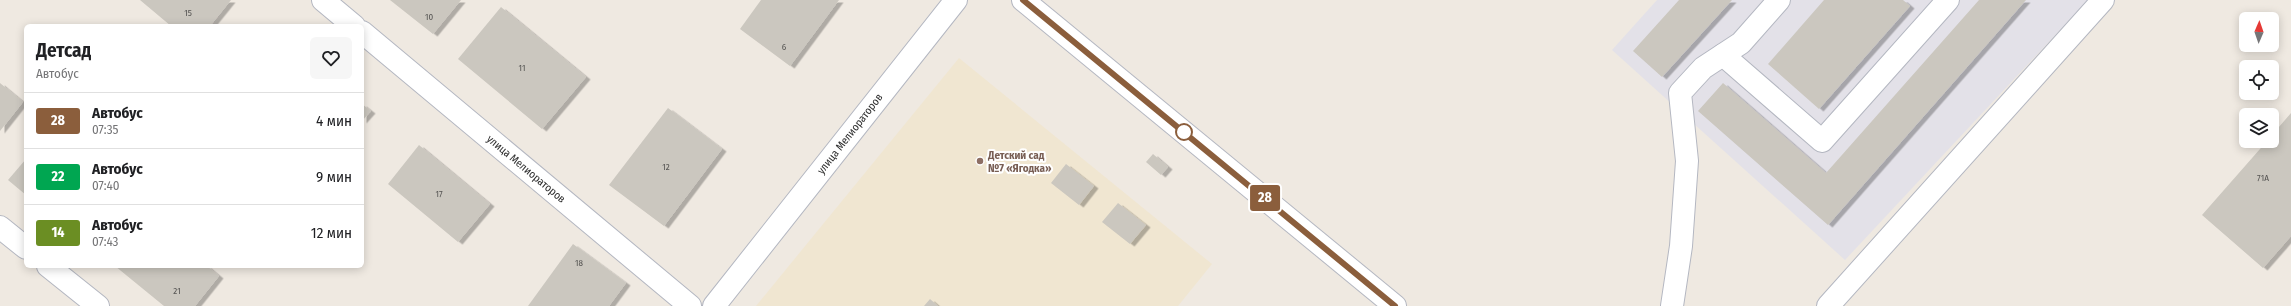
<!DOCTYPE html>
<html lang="ru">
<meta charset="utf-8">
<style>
:root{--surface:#fff;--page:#f6f6f6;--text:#202124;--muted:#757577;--line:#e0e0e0}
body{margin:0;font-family:"Fira Sans Condensed",sans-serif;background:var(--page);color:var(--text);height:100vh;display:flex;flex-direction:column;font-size:15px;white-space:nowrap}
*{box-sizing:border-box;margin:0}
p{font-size:13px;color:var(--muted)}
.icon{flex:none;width:22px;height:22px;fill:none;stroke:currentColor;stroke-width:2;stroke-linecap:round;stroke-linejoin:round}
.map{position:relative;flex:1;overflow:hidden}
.side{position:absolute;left:24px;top:24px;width:340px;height:244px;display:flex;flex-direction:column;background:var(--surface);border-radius:6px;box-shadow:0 2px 10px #0003}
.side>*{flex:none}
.badge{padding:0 8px;border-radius:3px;font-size:14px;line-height:26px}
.needle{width:26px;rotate:2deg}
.fabs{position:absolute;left:2239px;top:12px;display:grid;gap:8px}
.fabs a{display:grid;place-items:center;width:40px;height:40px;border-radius:6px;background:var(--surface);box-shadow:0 2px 10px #0003;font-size:20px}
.map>.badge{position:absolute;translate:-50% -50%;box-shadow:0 0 0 2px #fff}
.round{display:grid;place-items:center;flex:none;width:42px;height:42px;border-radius:6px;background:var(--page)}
.summary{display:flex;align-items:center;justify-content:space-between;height:68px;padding:0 12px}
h1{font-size:19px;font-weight:700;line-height:30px}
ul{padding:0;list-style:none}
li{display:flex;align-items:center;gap:12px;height:56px;padding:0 12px;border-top:1px solid var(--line)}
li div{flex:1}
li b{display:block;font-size:15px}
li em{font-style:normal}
li .badge{min-width:44px;font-weight:700;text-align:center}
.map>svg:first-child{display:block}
.industrial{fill:#e3e1e8}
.education{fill:#f0e6d1}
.building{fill:#cbc7bf;filter:url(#shadow)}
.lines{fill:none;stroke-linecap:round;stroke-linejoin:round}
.minor-casing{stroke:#b4b7c1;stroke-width:24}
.minor{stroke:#fff;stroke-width:22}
.line-casing{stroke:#fff;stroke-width:9}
.line{stroke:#8b5e3c;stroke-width:6}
.stop-dot{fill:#fff;stroke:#8b5e3c;stroke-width:2}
.education-dot{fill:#8d6e63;stroke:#fff;stroke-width:1.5}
.labels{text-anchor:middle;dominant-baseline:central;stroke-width:4;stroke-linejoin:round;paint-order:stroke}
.number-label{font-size:9px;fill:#555452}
.street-label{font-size:11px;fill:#2e2e2e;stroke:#fff}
.education-label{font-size:11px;font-weight:bold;fill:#785e54;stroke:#fff;text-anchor:start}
</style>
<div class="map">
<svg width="2291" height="306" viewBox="0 0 2291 306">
<defs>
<filter id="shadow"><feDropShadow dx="4.5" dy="2.5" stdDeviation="0" flood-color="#0004"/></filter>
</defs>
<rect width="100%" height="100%" fill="#efe9e1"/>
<!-- industrial -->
<path class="industrial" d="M1657,0H2088L1845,260L1612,50Z"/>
<!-- education -->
<path class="education" d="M959,58L1212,264L1178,306H756Z"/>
<!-- building -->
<g class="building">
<path d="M140,0H231L210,26H171Z"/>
<path d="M390,0H461L433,34Z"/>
<path d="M761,0H839L790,66L740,29Z"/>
<path d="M1679,0H1732L1662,77L1633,51Z"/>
<path d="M1824,0H1903L1910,6L1819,109L1768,64Z"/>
<path d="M1979,0H2026L1828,225L1698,111L1723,83L1826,173Z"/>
<path d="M501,7L586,77L542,129L458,59Z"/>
<path d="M0,83L23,102L0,131Z"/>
<path d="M362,104L371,111L362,121Z"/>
<path d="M668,108L722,149L664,226L609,185Z"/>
<path d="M2291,113V236L2263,268L2202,215L2267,141H2272V135Z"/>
<path d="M419,145L490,204L458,242L388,184Z"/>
<path d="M1153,154L1168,167L1161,175L1146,162Z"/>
<path d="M26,159V195L8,180Z"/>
<path d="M1066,164L1094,186L1079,205L1051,183Z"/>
<path d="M1118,203L1146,225L1130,244L1102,222Z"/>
<path d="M573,244L626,283L609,306H528Z"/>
<path d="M115,266H207L219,276L195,306H164Z"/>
<path d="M930,299L938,306H924Z"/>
</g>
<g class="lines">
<defs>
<g id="minor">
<path d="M323,0L354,26"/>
<path d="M1023,0L1395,306"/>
<path d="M362,32L690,306"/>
<path d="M1723,55L1822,141L1948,0"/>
<path d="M0,227L26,248"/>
<path d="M48,266L98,306"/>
<path d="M714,306L956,0"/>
<path d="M1672,306L1681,246L1687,161L1680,93L1703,68L1741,43L1779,0"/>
<path d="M1828,306L2103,0"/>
</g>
</defs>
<!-- minor casing -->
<use href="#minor" class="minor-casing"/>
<!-- minor -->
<use href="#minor" class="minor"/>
</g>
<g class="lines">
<defs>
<path id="line" d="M1023,0L1395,306"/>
</defs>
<!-- line casing -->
<use href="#line" class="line-casing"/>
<!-- line -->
<use href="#line" class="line"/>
</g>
<!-- markers -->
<circle class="stop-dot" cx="1184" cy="132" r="8"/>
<circle class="education-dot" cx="980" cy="161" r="4"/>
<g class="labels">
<!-- number labels -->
<g class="number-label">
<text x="188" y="13">15</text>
<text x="429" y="17">10</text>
<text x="784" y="47">6</text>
<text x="522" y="68">11</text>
<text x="666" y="167">12</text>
<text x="2263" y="178">71А</text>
<text x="439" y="194">17</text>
<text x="579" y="263">18</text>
<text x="177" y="291">21</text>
</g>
<!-- street labels -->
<g class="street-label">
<text transform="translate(850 134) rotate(-52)">улица Мелиораторов</text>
<text transform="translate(526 169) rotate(40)">улица Мелиораторов</text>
</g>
<!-- education labels -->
<g class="education-label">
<text x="988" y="155">Детский сад<tspan x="988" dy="13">№7 «Ягодка»</tspan></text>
</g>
</g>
</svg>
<div class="fabs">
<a><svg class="needle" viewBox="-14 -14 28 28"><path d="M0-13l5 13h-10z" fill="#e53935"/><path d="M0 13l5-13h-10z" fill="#757577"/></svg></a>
<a><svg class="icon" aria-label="locate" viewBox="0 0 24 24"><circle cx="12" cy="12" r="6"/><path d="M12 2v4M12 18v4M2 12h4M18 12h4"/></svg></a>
<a><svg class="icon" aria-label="layers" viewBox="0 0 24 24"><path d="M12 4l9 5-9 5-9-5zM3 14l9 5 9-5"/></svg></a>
</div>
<b class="badge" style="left:1265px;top:198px;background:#8b5e3c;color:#fff">28</b>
<section class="side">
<div class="summary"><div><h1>Детсад</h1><p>Автобус</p></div><a class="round"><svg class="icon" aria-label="heart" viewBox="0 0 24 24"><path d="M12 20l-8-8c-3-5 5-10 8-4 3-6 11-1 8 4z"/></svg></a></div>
<ul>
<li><span class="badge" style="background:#8b5e3c;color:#fff">28</span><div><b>Автобус</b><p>07:35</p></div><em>4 мин</em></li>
<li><span class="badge" style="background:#00a651;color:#fff">22</span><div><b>Автобус</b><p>07:40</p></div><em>9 мин</em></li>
<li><span class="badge" style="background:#6b8e23;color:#fff">14</span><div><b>Автобус</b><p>07:43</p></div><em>12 мин</em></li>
</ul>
</section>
</div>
